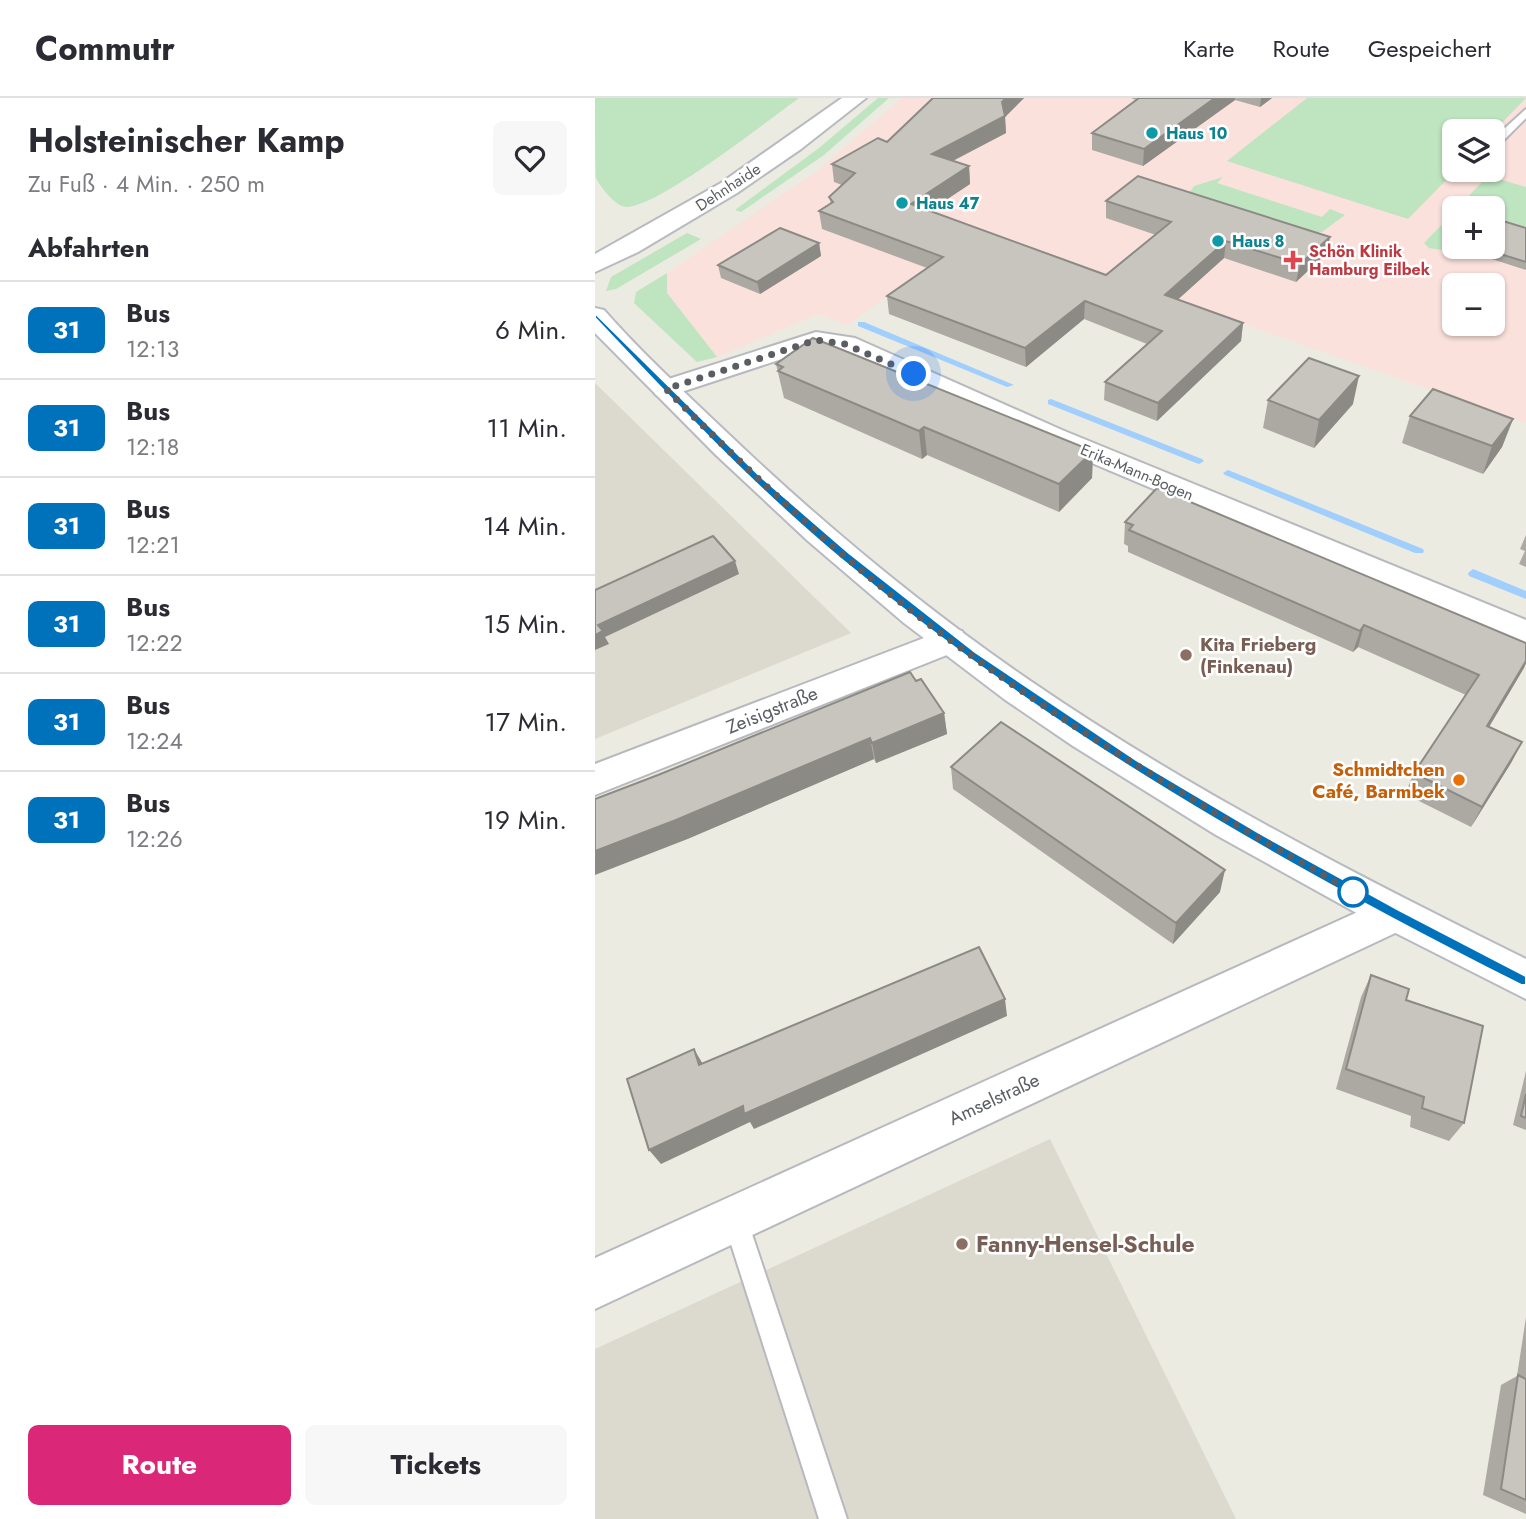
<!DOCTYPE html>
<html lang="de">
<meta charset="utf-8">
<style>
:root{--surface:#fff;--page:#f7f7f7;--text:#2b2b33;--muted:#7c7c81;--line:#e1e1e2;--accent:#db2777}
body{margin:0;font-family:Jost,sans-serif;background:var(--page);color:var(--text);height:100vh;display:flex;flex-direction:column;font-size:26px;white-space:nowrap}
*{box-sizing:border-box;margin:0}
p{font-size:23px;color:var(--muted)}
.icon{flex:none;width:38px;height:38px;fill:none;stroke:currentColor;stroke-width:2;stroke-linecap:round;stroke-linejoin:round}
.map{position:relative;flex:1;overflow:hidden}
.sheet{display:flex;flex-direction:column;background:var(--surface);width:595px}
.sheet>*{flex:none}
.badge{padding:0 14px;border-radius:10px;font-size:24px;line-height:46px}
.controls{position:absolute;left:847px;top:21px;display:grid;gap:14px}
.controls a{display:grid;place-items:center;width:63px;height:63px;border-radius:10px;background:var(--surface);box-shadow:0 2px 5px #0004;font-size:35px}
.you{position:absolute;width:35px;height:35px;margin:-18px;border:5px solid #fff;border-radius:50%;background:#1a73e8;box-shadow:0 0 0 10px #1a73e833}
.map>.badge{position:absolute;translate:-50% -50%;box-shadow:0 0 0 4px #fff}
h2{padding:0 28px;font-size:26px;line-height:63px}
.round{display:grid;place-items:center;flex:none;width:74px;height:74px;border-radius:10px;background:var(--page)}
.head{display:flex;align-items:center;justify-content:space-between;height:119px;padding:0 28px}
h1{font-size:33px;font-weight:700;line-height:52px}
.cta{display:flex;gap:14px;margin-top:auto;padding:14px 28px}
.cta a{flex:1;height:80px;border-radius:10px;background:var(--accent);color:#fff;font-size:28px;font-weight:700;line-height:80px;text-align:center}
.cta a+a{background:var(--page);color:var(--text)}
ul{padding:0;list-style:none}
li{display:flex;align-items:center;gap:21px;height:98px;padding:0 28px;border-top:2px solid var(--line)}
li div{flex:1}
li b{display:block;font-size:26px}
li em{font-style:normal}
li .badge{min-width:77px;font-weight:700;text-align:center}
header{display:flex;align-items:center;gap:42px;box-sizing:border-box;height:98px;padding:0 35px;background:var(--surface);border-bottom:2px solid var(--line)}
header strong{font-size:33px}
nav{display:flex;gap:38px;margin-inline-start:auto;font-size:24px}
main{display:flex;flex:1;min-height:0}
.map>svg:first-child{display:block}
.education{fill:#dcdacf}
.medical{fill:#fae1dc;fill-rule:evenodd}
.green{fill:#bee4c0}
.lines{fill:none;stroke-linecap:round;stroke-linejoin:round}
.stream{fill:#a0cefd;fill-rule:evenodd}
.lane-casing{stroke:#b7b9be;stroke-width:4}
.street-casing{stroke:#b7b9be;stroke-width:4}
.secondary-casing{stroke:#b7bac0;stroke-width:4}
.lane{fill:#fff;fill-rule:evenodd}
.street{fill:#fff;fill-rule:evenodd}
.secondary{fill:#fff;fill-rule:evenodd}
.wall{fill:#aca9a3}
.shaded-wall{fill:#8c8a85}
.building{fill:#c8c5be;stroke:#8c8a85;stroke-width:2}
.line{fill:#0072bc;stroke:#fff;stroke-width:2}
.walk{stroke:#5a5d62;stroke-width:7;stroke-dasharray:0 12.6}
.culture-dot{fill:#0f9aa8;stroke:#fff;stroke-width:2.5}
.health-dot{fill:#e0444e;stroke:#fff;stroke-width:2.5}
.education-dot{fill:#8d6e63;stroke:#fff;stroke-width:2.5}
.food-dot{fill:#e8710a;stroke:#fff;stroke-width:2.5}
.stop-dot{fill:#fff;stroke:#0072bc;stroke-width:3.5}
.labels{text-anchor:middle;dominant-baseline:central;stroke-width:5;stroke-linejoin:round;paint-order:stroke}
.far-culture-label{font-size:16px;font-weight:bold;fill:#0d838f;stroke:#fff;text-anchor:start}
.far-street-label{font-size:16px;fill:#5a5d62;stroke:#fff}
.far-health-label{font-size:16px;font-weight:bold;fill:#be3a42;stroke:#fff;text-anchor:start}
.education-label{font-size:19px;font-weight:bold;fill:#785e54;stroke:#fff;text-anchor:start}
.street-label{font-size:19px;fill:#5a5d62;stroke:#fff}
.food-label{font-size:19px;font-weight:bold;fill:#c56008;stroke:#fff;text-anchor:end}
.near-education-label{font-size:23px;font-weight:bold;fill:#785e54;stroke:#fff;text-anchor:start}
</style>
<header>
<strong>Commutr</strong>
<nav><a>Karte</a><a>Route</a><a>Gespeichert</a></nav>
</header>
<main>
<section class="sheet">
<div class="head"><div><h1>Holsteinischer Kamp</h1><p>Zu Fuß · 4 Min. · 250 m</p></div><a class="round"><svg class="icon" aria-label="heart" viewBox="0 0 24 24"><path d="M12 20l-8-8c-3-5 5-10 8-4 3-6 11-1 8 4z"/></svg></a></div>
<h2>Abfahrten</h2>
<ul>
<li><span class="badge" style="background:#0072bc;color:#fff">31</span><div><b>Bus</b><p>12:13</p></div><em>6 Min.</em></li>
<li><span class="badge" style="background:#0072bc;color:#fff">31</span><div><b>Bus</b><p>12:18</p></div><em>11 Min.</em></li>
<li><span class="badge" style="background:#0072bc;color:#fff">31</span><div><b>Bus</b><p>12:21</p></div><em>14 Min.</em></li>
<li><span class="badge" style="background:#0072bc;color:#fff">31</span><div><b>Bus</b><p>12:22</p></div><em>15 Min.</em></li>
<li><span class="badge" style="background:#0072bc;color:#fff">31</span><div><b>Bus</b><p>12:24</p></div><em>17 Min.</em></li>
<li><span class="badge" style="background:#0072bc;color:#fff">31</span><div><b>Bus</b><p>12:26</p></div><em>19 Min.</em></li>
</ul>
<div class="cta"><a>Route</a><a>Tickets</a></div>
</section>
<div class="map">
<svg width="931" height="1421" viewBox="0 0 931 1421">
<rect width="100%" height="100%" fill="#ecebe1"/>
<!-- education -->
<g class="education">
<path d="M0,285L256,535L0,641Z"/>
<path d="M455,1041L641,1421H0V1251Z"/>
</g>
<!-- medical -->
<path class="medical" d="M307,0H931V325L384,134L252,227L224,216L122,259L72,195V175L221,74ZM859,33H898V72H859ZM859,110H898V149H859ZM859,187H898V226H859Z"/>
<!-- green -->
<g class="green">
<path d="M0,0H204C172,23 65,108 32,109C21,109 6,90 1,80C0,71 0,15 0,0Z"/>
<path d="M283,0H294L229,57L146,114L140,112L224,50Z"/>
<path d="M712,0H931L898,34L859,33L861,72L813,121L632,63Z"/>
<path d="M893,78L931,89V129L906,121L898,129V110H862Z"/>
<path d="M628,79L622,85L727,119L735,111L750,117L727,134L715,135L595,94L599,88Z"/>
<path d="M859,114V149H877L870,156L834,150L829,145Z"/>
<path d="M92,135L106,141L21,191L11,193L16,179Z"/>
<path d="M72,175V195L122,259L102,264L39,205L41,194Z"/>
</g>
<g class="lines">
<!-- stream -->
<g class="stream">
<path d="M263,224H269L419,287L412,289L263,228Z"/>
<path d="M456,301L607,361L609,363L604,366L601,365L453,306V302Z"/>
<path d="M633,372L828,451L829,453L828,455H820L630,377L628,375Z"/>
<path d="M878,471L931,493V501L874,478L873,475Z"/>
</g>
<defs>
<g id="lane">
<path d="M931,11V20L902,49L898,50V41Z"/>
<path d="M140,1109L149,1112L252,1421H224L128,1121L131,1112Z"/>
</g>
<g id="street">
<path d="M221,234L260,240L467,332L931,522V548L447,344L244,253L214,252L71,299L61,297L57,291L61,285Z"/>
<path d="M355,530L367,533L372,542L367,551L0,697V666Z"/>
<path d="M798,798L813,803L819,816L813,829L0,1211V1160Z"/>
</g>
<g id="secondary">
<path d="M247,0H271L206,51L142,95L43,154L0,174V156L126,85Z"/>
<path d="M0,210L9,212C46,254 86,291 126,329C222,421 325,507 434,582C591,690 761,777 931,861V901L767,818L621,737L478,648L409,601L309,525L213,443L121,357L0,235Z"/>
</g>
</defs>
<!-- lane casing -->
<use href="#lane" class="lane-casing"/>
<!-- street casing -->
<use href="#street" class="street-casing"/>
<!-- secondary casing -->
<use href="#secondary" class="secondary-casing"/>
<!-- lane -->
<use href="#lane" class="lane"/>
<!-- street -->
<use href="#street" class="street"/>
<!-- secondary -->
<use href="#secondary" class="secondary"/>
</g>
<!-- wall -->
<g class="wall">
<path d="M338,0H429L410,19L411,35L358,63L374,68L375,86L334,113L511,177L561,137L511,120V103L735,139L731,156L701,184L629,160L583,201L648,225L646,243L562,323L509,302L510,284L552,246L489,221L431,269L294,216L292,198L332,170L227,131L224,113L236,106L234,99L247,87L239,84L237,66L292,44Z"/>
<path d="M536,0H677L665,9L640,2L548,68L497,52V35L541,2Z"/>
<path d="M931,130V172L881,156L884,149Z"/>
<path d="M224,145L226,158L165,196L126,180L123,167Z"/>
<path d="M181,266L498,353L497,380L464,414L332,357L327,361L189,300Z"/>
<path d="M673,302L758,306L719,350L668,330Z"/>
<path d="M815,318L918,321L907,349L888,376L807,345Z"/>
<path d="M530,424L931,545V566L894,629L927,644L916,665L876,729L810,696L819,675L871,597L763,549L758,554L533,454V448L529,446Z"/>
<path d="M931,437V469L924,466L930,453L925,451Z"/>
<path d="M321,583L349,615L352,636L281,665L279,661L90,742Z"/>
<path d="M356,669L625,794L578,846L358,691Z"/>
<path d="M776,877L811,902L869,1025L854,1043L815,1029L816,1018L741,991L766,899Z"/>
<path d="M931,973V1032L918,1027Z"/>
<path d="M931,1219V1416L888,1397L906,1287L922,1278Z"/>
</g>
<!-- shaded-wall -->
<g class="shaded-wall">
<path d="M411,0H429L410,19L411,35L338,73L337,56Z"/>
<path d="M620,0H640V2L548,68L549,51Z"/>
<path d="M666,0H677L665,9Z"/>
<path d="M374,68L375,86L318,124L316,106Z"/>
<path d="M735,139L731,156L701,184L705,166Z"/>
<path d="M631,143L629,160L568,215L570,197Z"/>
<path d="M224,145L226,158L165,196L162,184Z"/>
<path d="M490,203L489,221L431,269L430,250Z"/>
<path d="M648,225L646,243L562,323L563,305Z"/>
<path d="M764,278L758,306L719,350L724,322Z"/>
<path d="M918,321L907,349L888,376L897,348Z"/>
<path d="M329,329L332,357L327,361L324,333Z"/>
<path d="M498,353L497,380L464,414V386Z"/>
<path d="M140,463L144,476L10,539L14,546L0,552V537L3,527Z"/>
<path d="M769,527L763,549L758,554L765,533Z"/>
<path d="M931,563L929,570L882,649L892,628Z"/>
<path d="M349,615L352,636L281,665L277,645Z"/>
<path d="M275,640L279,661L90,742L0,777V753Z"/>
<path d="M927,644L916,665L876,729L887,709Z"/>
<path d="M630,772L625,794L578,846L581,825Z"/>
<path d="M410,901L412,918L159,1031L155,1024L66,1066L54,1052L148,1008Z"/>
<path d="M99,951L109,968L104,967Z"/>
</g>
<!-- building -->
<g class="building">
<path d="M338,0H411L407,4L410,18L337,56L374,68L316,106L511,177L576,124L511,103L543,78L735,139L705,166L631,143L570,197L648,225L563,305L510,284L567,233L490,203L430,250L292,198L348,159L224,113L238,104L234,99L260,75L237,66L283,40L292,44Z"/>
<path d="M544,0H620L549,51L497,35Z"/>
<path d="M908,123L931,130V164L883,149H898V133Z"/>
<path d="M185,130L224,145L162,184L123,167Z"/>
<path d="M218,240L498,353L464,386L329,329L324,333L183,273L188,269L181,266Z"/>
<path d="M714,260L764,278L724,322L673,302Z"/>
<path d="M838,291L918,321L897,348L815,318Z"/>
<path d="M562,390L931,545V563L892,628L927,644L887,709L819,675L884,577L769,527L765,533L534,432L538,427L530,424Z"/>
<path d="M118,438L140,463L3,527L8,533L0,537V492Z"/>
<path d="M315,574L321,583L326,581L349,615L277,645L275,640L81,722L0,753V701L63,677Z"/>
<path d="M406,624L630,772L581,825L356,669Z"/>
<path d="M384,849L410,901L149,1016L148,1008L54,1052L32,981L99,951L104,967Z"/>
<path d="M776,877L814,891L811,902L888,928L869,1025L827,1010L829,999L751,971Z"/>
<path d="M931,996V1020L926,1018Z"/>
<path d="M923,1277L931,1281V1402L906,1391Z"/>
</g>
<!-- line -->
<path class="line" d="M0,215L165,378L254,455L380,554L541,662L664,735L804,812L931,878V887H926C686,766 454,633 246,461C157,387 78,303 0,220Z"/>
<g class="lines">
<!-- walk -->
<path class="walk" d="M319,276L250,246L221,242L71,291C161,381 255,469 358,544C485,638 621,716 758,794"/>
</g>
<!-- markers -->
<g class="culture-dot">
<circle cx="557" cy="35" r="7"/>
<circle cx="307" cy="105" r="7"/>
<circle cx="623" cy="143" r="7"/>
</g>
<path class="health-dot" d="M694.5 151.5h7v7h7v7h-7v7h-7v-7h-7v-7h7z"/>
<g class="education-dot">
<circle cx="591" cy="557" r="7"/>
<circle cx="367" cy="1146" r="7"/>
</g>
<circle class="food-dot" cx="864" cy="682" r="7"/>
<circle class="stop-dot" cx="758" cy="794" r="14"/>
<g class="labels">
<!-- far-culture labels -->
<g class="far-culture-label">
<text x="571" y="35">Haus 10</text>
<text x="321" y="105">Haus 47</text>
<text x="637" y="143">Haus 8</text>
</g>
<!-- far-street labels -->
<g class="far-street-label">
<text transform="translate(133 89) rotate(-33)">Dehnhaide</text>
<text transform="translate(542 374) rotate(23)">Erika-Mann-Bogen</text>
</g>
<!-- far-health labels -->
<g class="far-health-label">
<text x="714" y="153">Schön Klinik<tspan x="714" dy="18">Hamburg Eilbek</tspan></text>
</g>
<!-- education labels -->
<g class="education-label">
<text x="605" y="546">Kita Frieberg<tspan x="605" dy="22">(Finkenau)</tspan></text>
</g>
<!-- street labels -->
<g class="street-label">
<text transform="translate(177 612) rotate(-22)">Zeisigstraße</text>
<text transform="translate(399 1001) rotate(-25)">Amselstraße</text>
</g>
<!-- food labels -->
<g class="food-label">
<text x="850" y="671">Schmidtchen<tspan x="850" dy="22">Café, Barmbek</tspan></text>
</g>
<!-- near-education labels -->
<g class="near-education-label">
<text x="381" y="1146">Fanny-Hensel-Schule</text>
</g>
</g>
</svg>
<div class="controls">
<a><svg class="icon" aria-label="layers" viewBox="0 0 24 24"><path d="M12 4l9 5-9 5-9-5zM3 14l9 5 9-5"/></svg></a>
<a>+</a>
<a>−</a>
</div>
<div class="you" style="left:319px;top:276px"></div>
</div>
</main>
